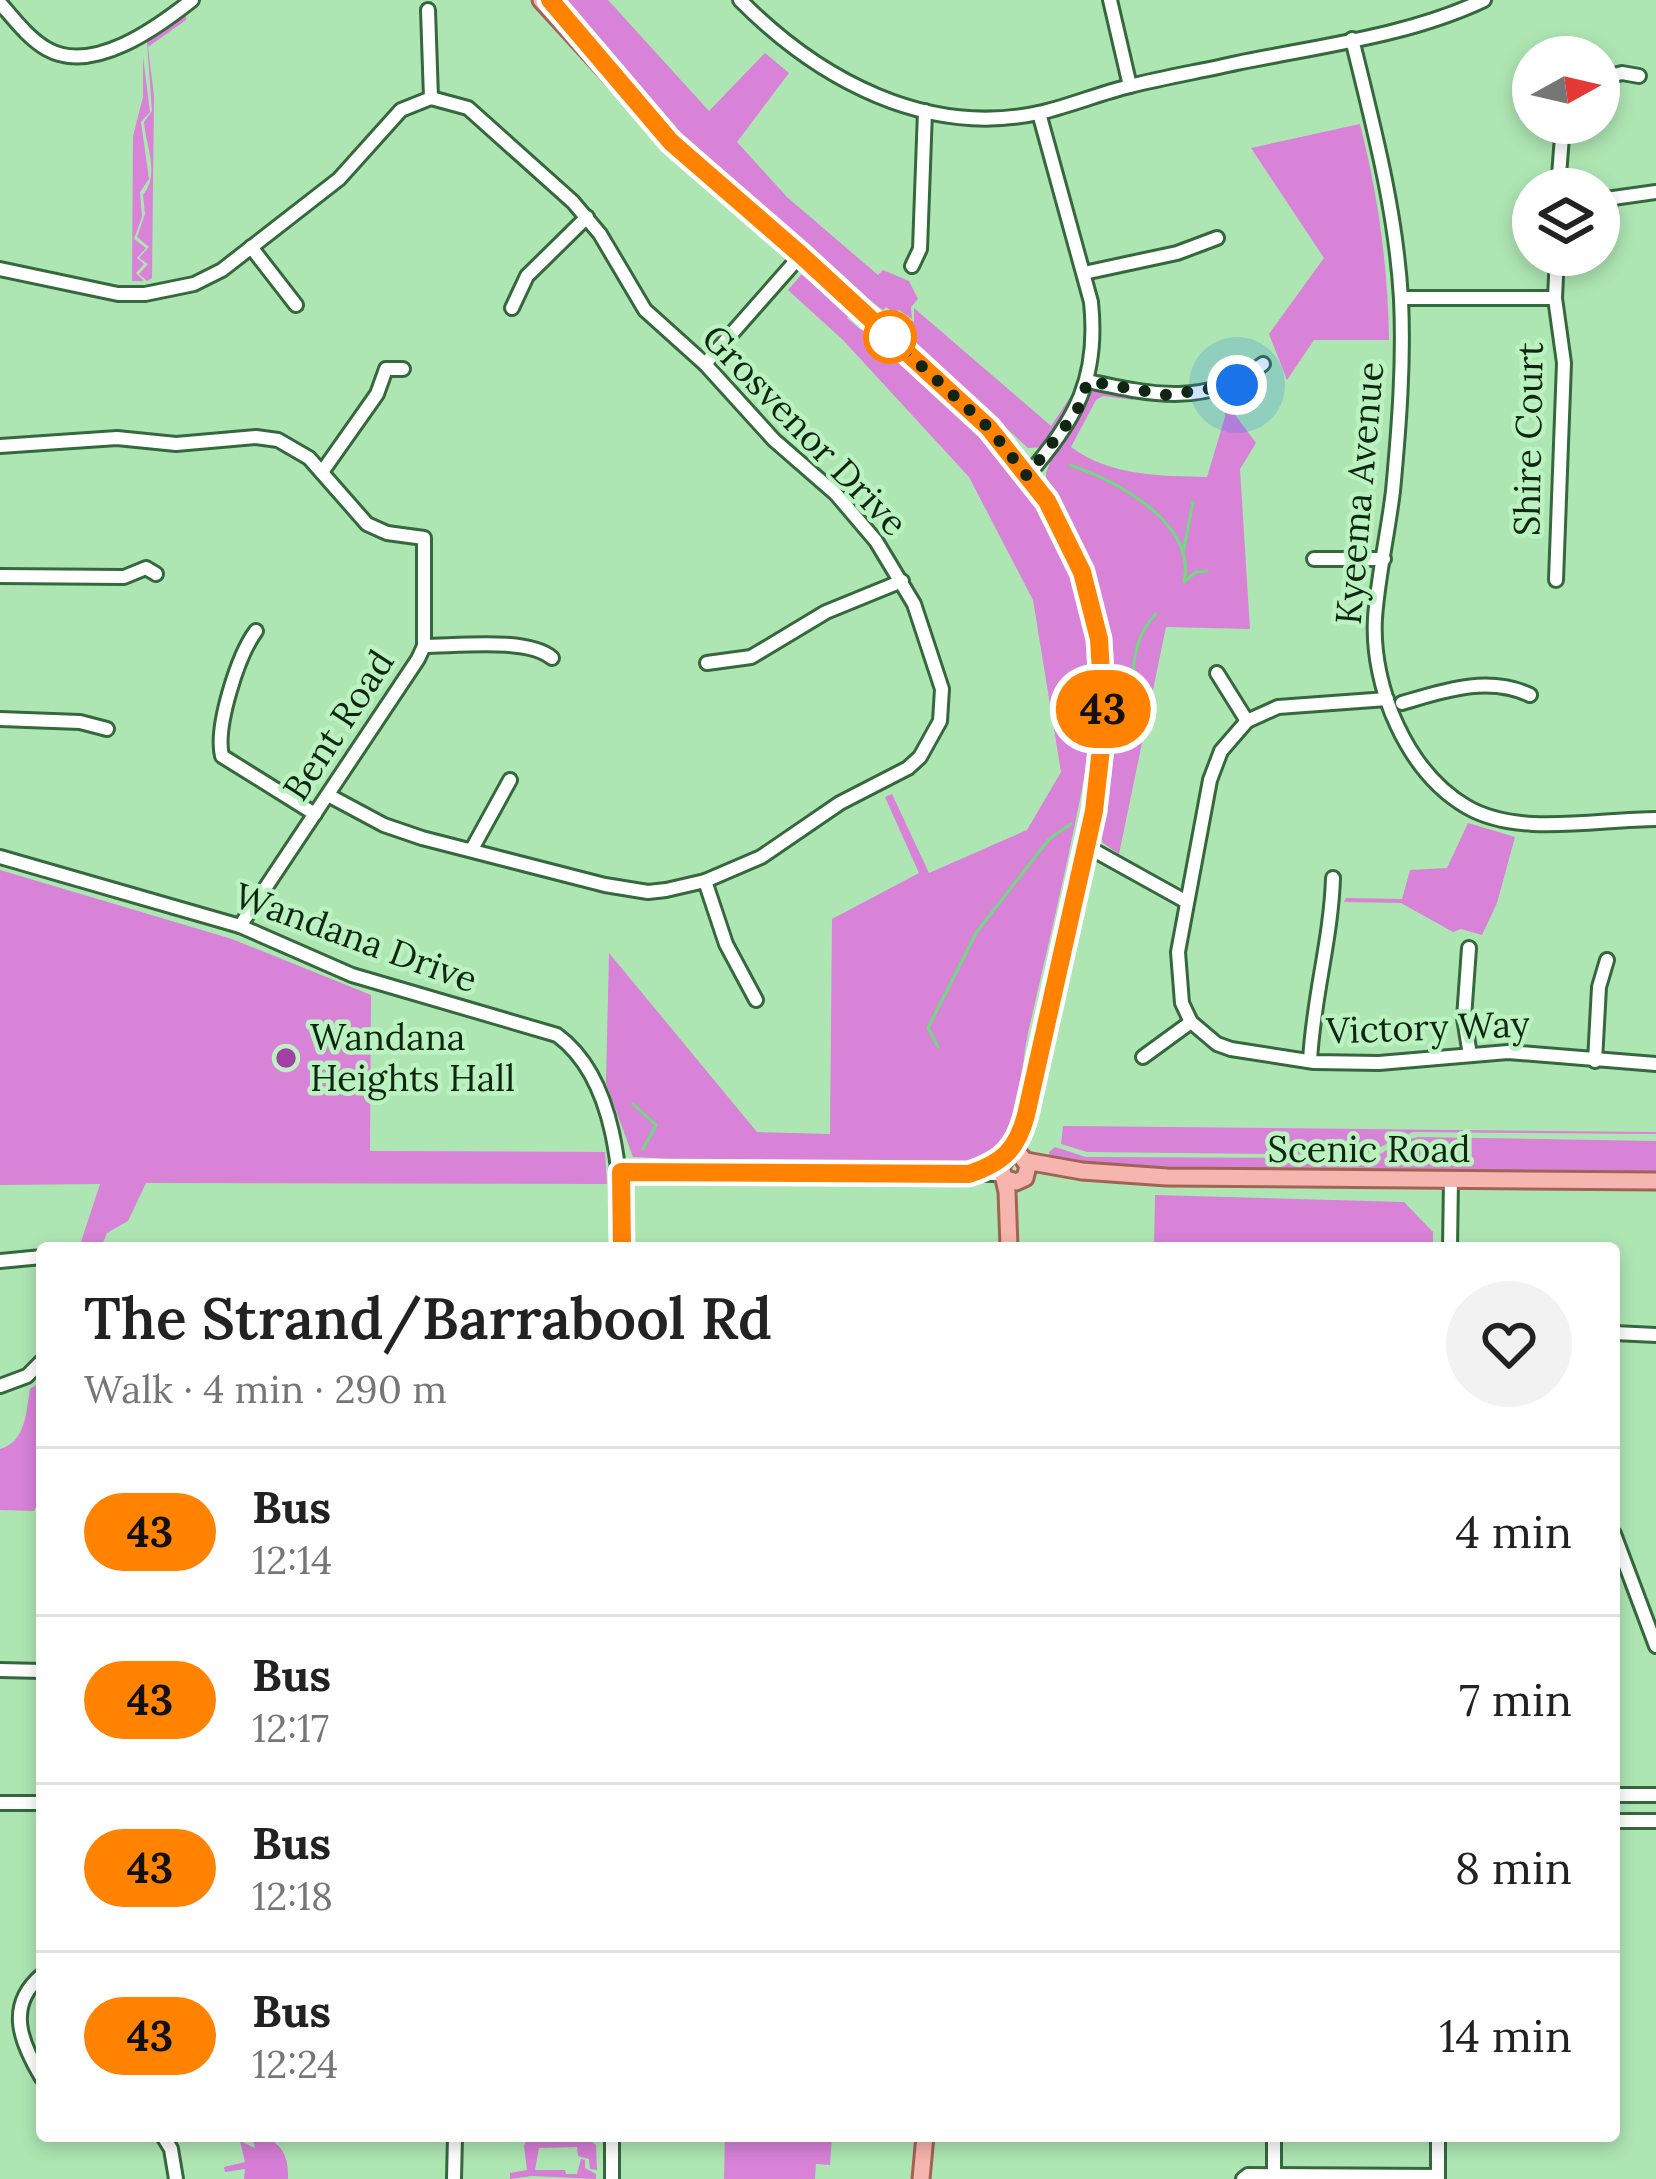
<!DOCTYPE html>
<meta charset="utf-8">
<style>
:root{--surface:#fff;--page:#f2f2f2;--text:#222;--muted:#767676;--line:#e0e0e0}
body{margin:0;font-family:Lora,serif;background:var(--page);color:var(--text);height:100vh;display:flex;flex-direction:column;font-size:45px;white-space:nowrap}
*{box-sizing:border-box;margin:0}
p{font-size:39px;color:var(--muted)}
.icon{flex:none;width:66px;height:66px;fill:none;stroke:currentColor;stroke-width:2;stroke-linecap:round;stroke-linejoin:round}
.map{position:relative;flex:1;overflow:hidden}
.sheet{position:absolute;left:36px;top:1242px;width:1584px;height:900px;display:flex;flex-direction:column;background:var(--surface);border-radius:12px;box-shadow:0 6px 18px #0003}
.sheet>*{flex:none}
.badge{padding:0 24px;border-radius:39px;font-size:42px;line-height:78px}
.needle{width:78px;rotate:82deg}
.tools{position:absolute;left:1512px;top:36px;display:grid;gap:24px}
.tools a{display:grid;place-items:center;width:108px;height:108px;border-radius:50%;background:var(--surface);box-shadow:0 6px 18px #0003;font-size:60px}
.you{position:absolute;width:60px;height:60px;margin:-30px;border:9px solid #fff;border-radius:50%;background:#1a73e8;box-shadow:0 0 0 18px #1a73e833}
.map>.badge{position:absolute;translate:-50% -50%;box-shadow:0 0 0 6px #fff}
.round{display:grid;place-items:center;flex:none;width:126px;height:126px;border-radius:63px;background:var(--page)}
.head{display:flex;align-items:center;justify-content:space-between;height:204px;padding:0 48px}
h1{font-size:57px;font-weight:600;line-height:90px}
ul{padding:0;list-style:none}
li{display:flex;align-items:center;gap:36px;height:168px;padding:0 48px;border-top:3px solid var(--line)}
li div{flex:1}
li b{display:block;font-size:45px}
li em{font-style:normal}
li .badge{min-width:132px;font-weight:700;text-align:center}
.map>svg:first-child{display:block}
.green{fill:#d882d8}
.forest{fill:#d67ed6}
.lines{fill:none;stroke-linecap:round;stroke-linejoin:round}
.stream{stroke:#73d981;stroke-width:3}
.minor-casing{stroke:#35683c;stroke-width:18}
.major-casing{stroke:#a26355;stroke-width:21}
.minor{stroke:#fff;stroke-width:12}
.major{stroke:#f6b5ae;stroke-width:15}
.line-casing{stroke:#fff;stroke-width:27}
.line{stroke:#ff8200;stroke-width:18}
.walk{stroke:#102613;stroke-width:12;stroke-dasharray:0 21.6}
.stop-dot{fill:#fff;stroke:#ff8200;stroke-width:6}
.poi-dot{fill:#a440a5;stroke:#bbf3c0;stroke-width:4.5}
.labels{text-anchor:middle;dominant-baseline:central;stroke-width:9;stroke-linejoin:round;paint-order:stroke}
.street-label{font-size:36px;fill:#102613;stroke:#bbf3c0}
.poi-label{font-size:36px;fill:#102613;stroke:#bbf3c0;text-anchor:start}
</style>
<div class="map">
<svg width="1656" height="2179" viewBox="0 0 1656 2179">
<rect width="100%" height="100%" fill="#aee6b3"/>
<!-- green -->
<g class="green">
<path d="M560,0H608L709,111L765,53L789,73L737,142L787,197L878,275L883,270L909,281L918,299L911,307L912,319L899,310L894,313L886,307L883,310L859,293C811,253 764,212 717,171C661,121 595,67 560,0Z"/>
<path d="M186,14V20L148,47L154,96L152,278L147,281L139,274L148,264L139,258L149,247L137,237L145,214L143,195C160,174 146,147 144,122L152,111L147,42Z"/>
<path d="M143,57L150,112L141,122L149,179L140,192L142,217L134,239L146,248L137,258L144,264L136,273L144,281H132L133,136L143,97Z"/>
<path d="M1360,124C1378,195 1388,266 1389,340H1314L1287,380L1269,334L1324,258L1251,148Z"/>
<path d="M802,274L850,314L847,318L861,330L865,327C997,441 1100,539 1093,727C1076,831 1051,932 1028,1033C1019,1074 1024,1111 1004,1149C933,1191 719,1160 633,1157L606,1083L609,953L757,1132L830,1134L832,919L919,873L885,797L892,794L929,873L1027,830L1061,772L1033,600L969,477L843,340L788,290Z"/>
<path d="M914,308L1051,426L1040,443L1071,396L1075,398L1046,447L1028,448L907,336L893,320L899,314L914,322Z"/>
<path d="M1098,388L1133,395V400L1103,396L1096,400L1071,447C1109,476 1162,476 1207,477L1225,417L1224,400L1256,443L1240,469L1250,629L1166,627L1119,854L1103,843L1100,834C1113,747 1121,661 1091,576C1083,553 1046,491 1046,475C1047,461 1082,411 1090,393Z"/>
<path d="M1468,823L1515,837L1497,903L1482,935L1461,929L1453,932L1401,903L1344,902L1346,898L1402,899L1410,870L1447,868Z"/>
<path d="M0,870L232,939L371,995L370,1151L605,1152L607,1184L146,1183L128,1221L107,1233L101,1248H79L100,1184L0,1185Z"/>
<path d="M1063,1126L1656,1132V1134L1413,1132L1367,1153L1352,1155L1087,1152L1061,1144Z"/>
<path d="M1418,1137L1656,1141V1173L1091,1167L1050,1159L1049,1152L1055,1147L1086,1157L1374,1158L1401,1141Z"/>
<path d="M1155,1195L1404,1202L1433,1232V1248H1154Z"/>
<path d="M42,1381V1504L37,1505L34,1511L0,1510V1449C26,1442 26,1412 30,1389Z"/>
<path d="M725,2136H832L830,2165L816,2164L815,2179H724Z"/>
</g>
<!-- forest -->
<g class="forest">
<path d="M263,2136C283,2144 289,2158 288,2179H244L245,2169L225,2172L224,2167L245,2162L240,2141L255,2148L252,2137Z"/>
<path d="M528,2136L533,2142L597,2136L591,2141L596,2145L597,2170L590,2169L589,2159L578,2156L577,2147L539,2148L535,2170H565L566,2174H577L581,2159L585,2160V2168L596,2174V2179L532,2176L510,2179V2173L527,2170L524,2146Z"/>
</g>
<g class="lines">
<!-- stream -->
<g class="stream">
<path d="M1070,465C1116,480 1197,523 1184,582"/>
<path d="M1183,553L1193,502"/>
<path d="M1185,581L1196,572L1207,571"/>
<path d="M1117,734C1144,701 1119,650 1156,614"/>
<path d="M938,1047L928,1028L976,933L1049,839L1071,824"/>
<path d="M633,1104L656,1125L643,1149"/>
</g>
<defs>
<g id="minor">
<path d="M740,0C818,79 927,139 1043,112C1072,105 1101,93 1130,86C1165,77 1202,71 1237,63C1319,46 1408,36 1484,0"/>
<path d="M1110,0L1130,86"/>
<path d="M0,3C14,19 28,38 47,49C93,75 158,27 192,0"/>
<path d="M428,10L431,98"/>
<path d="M1352,39C1373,125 1396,210 1401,299C1404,363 1399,427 1393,491C1388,533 1378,576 1375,618C1371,687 1407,772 1467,807C1519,837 1597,819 1656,819"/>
<path d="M1599,79L1622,73L1639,76"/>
<path d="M1558,189L1563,123"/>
<path d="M1599,200L1656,192"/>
<path d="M251,247L296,305"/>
<path d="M912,266L920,249L925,111"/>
<path d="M0,269L118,294H145L194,284L222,270L339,179L401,110L431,98L468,108L573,202L600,234L645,310L705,364L774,440L836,494L876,541L914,604L942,689L940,721L920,757L908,768L840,803L761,857L705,881L666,890L648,892L605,885L422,838L384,825L328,795"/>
<path d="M1084,273L1177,253L1217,238"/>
<path d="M1401,298H1555L1557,255"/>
<path d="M1555,298L1564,363L1556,580"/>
<path d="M512,308L527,276L587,217"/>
<path d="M705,364L801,255"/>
<path d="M1088,381C1152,395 1208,407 1263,364"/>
<path d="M0,446L117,438L176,444L256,437L278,440L309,458L367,524L387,533L424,538V646L418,659L240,926"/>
<path d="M322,472L377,394L386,369H403"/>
<path d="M1027,476C1076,419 1099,379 1091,302L1039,113"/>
<path d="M1314,559H1384"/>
<path d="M0,576L124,577L146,568L156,574"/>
<path d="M256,631C238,655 215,727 222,756L315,814"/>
<path d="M424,646C456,646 528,637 552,658"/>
<path d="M707,663L751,657L826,612L902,581"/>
<path d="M1217,673L1247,721"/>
<path d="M1387,699L1278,707L1247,721L1221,751L1210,780L1178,952L1182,1003L1191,1022L1217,1044L1231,1049L1314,1062L1379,1063L1508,1052L1656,1064"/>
<path d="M1402,703C1443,691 1488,675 1530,695"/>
<path d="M0,719L80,722L107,729"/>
<path d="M1086,846L1185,901"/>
<path d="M472,849L510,780"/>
<path d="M0,857L240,926L352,975L557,1035C617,1079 622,1179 622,1248"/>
<path d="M705,881L726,944L756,1000"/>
<path d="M1469,948L1464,1018L1470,1055"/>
<path d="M1143,1057L1191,1022"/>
<path d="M1310,1061C1313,999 1331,940 1333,878"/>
<path d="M1595,1061L1599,987L1607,960"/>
<path d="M621,1172L1002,1174"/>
<path d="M1450,1248L1451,1179"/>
<path d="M0,1261L42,1257"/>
<path d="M1614,1333L1656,1335"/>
<path d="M0,1386L27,1376L42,1361"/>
<path d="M1614,1534L1656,1646"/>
<path d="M0,1670L42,1671"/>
<path d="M1614,1795H1656"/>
<path d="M0,1803H42"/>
<path d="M1614,1821H1656"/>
<path d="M42,1975C5,2006 21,2043 42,2078"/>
<path d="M163,2136L171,2149L176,2179"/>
<path d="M1274,2176V2136"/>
<path d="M454,2179L455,2136"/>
<path d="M612,2179V2136"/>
<path d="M1243,2179L1248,2175L1438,2176"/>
<path d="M1438,2179V2136"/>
</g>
<g id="major">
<path d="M541,0L671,142L801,255L989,428L1047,501L1082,572L1099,639L1104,722L1094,811L1026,1115L1020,1138L1001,1166L1007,1192L1009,1247"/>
<path d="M1026,1161L1082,1171L1167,1177L1656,1181"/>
<path d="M1004,1178L1016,1182L1025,1178L1028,1166L1021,1156"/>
<path d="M921,2179L925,2136"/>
</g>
</defs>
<!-- minor casing -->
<use href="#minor" class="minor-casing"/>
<!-- major casing -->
<use href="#major" class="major-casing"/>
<!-- minor -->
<use href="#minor" class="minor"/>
<!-- major -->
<use href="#major" class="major"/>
</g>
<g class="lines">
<defs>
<path id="line" d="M550,0L671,142L801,255L989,428L1047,501L1082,572L1099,639L1104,722L1094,811L1026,1115C1017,1150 1002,1163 969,1174L621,1172L622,1248"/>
</defs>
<!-- line casing -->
<use href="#line" class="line-casing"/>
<!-- line -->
<use href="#line" class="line"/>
<!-- walk -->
<path class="walk" d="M890,337L989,428L1027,476L1077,411L1088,381L1167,395L1237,385"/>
</g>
<!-- markers -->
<circle class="stop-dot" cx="890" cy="337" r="24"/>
<circle class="poi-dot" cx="286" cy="1058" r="12"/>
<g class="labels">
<!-- street labels -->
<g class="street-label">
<text transform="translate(805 430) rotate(46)">Grosvenor Drive</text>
<text transform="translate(1528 439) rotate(-89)">Shire Court</text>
<text transform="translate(1359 493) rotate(-85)">Kyeema Avenue</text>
<text transform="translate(338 725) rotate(-57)">Bent Road</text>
<text transform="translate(356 937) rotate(20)">Wandana Drive</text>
<text transform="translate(1428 1027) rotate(-2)">Victory Way</text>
<text x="1369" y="1149">Scenic Road</text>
</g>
<!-- poi labels -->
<g class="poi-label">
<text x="310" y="1037">Wandana<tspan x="310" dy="41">Heights Hall</tspan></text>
</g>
</g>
</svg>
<div class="tools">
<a><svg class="needle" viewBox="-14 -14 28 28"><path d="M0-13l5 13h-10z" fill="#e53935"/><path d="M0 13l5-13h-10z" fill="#767676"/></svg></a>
<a><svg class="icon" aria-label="layers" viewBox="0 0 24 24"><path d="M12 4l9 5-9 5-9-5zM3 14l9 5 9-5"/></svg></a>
</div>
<div class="you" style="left:1237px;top:385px"></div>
<b class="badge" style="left:1103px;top:709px;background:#ff8200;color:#111">43</b>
<section class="sheet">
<div class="head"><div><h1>The Strand/Barrabool Rd</h1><p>Walk · 4 min · 290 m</p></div><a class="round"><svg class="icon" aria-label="heart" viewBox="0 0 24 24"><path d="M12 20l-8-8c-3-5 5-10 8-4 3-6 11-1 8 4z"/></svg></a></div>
<ul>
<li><span class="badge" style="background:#ff8200;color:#111">43</span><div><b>Bus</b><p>12:14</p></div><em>4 min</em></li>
<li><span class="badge" style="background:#ff8200;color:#111">43</span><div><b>Bus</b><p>12:17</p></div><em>7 min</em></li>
<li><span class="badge" style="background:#ff8200;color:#111">43</span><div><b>Bus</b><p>12:18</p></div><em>8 min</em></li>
<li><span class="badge" style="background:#ff8200;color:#111">43</span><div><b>Bus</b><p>12:24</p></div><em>14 min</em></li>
</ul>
</section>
</div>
